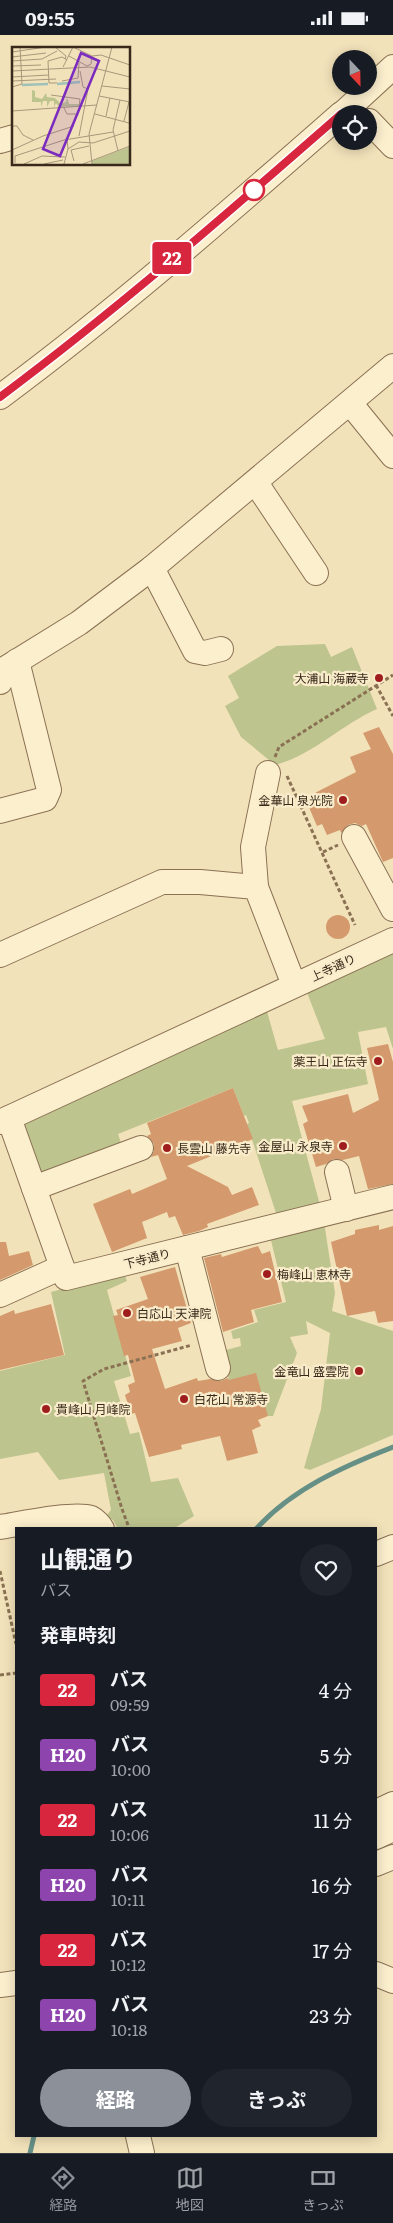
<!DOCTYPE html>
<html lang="ja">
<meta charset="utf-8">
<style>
:root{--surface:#171b24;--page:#20242c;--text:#f1f3f6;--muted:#9ea1a6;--line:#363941;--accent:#8c9099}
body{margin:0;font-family:Literata,"Noto Sans JP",serif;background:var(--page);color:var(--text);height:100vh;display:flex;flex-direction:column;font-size:19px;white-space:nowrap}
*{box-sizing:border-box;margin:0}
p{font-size:16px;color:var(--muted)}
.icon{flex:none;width:28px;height:28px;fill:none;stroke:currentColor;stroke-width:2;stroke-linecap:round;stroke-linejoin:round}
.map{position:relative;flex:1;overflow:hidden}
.side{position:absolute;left:15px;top:1492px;width:362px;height:610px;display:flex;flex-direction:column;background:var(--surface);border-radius:0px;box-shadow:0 2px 12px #0003}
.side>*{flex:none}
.badge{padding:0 10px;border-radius:4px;font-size:18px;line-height:32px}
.needle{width:32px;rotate:158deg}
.buttons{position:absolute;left:332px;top:15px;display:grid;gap:10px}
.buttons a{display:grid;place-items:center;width:45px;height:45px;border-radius:50%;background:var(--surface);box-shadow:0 2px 12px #0003;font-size:25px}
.map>.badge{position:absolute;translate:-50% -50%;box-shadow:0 0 0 2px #fff}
h2{padding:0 25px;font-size:19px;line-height:45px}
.round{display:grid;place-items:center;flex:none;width:52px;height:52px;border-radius:26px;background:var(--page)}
.overview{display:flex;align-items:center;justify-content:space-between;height:85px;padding:0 25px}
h1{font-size:24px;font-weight:700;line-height:38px}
.action{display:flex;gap:10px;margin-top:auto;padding:10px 25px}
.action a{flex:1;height:58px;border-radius:30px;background:var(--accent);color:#fff;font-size:20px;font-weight:700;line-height:58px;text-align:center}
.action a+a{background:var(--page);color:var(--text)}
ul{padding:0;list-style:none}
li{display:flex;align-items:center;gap:15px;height:65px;padding:0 25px}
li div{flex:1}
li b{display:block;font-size:19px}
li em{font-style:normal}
li .badge{min-width:55px;font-weight:700;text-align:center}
.status{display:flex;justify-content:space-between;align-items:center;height:35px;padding:0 25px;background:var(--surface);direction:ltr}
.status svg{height:14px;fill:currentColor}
.menu{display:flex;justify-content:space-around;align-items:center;height:70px;border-top:1px solid var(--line);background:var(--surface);font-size:14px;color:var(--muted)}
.menu a{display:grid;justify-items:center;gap:2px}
.menu .on{color:var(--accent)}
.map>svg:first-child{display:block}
.cemetery{fill:#bdc48e}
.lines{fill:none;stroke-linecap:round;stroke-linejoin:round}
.stream{stroke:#669086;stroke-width:5}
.building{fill:#d4996c}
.minor-casing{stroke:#8a7153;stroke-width:26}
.path{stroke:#8a7153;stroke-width:3;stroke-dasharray:4 2.5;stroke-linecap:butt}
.minor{stroke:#fcefce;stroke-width:24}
.line-casing{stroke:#fff;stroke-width:11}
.line{stroke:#d7263d;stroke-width:8}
.stop-dot{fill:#fff;stroke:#d7263d;stroke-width:2.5}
.poi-dot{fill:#9f1e1d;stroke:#f9eccb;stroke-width:2}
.labels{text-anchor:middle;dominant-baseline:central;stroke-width:4.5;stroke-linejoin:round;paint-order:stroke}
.poi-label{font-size:12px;fill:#38291a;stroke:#f9eccb;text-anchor:end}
.street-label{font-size:12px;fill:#38291a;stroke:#f9eccb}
.inset-river{fill:none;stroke:#9fc2b8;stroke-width:2.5}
.inset-road{fill:none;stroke:#a8987a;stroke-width:1}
.view{fill:#7b2cbf;fill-opacity:0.15;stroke:#7b2cbf;stroke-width:2.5}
.inset-edge{fill:none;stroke:#38291a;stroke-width:2.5}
</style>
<div class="status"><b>09:55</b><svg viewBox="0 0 49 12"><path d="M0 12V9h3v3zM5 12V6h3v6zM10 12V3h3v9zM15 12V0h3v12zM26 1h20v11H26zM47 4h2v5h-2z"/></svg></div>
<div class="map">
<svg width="393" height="2118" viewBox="0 0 393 2118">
<rect width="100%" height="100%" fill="#f2e2ba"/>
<!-- cemetery -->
<g class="cemetery">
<path d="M325,609L331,622L352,612L377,674C341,690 313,720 275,730L241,702L225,671L239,663L228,641L277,611Z"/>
<path d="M393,915V1014L386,992L358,997L368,1049L292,1066L320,1170L276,1178L247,1089L249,1088L246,1080L244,1081L233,1053L118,1099L121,1108L38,1139L21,1087L266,973L278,1015L325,1004L306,955Z"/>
<path d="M324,1187L335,1258L332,1276L393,1296V1400L310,1435L304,1433L321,1374L330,1298L306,1286L308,1299L290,1302L297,1318L273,1381H268L229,1345L222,1316L241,1311L240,1303L233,1304L231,1296L258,1287L254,1275L286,1267L270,1201Z"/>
<path d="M124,1238L127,1246L107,1255L131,1341L114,1346L130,1399L139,1397L151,1447L178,1443L194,1481L173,1494H118L113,1485L106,1481L111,1475L104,1438L59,1445L38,1417L0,1424V1336L65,1320L51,1257Z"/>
</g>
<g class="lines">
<!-- stream -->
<g class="stream">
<path d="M256,1494C292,1454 344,1431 393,1412"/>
<path d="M30,2118L34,2101"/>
</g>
</g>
<!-- building -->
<g class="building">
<path d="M379,692L393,719V823L383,827L366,789L362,791L355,788L348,790L341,798L340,795L327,800L322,789L317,791L305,763L356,737L350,722L371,714L363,698Z"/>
<circle cx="338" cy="892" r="12"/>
<path d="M388,1009L393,1027V1149L368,1154L359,1121L343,1125L333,1124L326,1129L316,1132L303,1089L308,1086L302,1071L348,1059L353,1078L379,1065L367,1013Z"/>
<path d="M233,1053L253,1104L187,1131L228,1152L232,1160L252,1152L259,1170L207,1189L208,1192L199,1196L183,1200L175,1181L169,1183L167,1177L142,1187L147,1203L112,1217L93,1169L130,1154L132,1159L167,1144L158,1120L151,1122L154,1116V1109L147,1101L151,1099L147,1088Z"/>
<path d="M379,1190V1195L393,1191V1286L378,1288L375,1276L347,1281L331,1207L355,1199V1195Z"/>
<path d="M0,1207H6L9,1221L29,1216L33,1230L0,1245Z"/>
<path d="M258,1211L262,1219L270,1216L282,1267L251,1275L254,1287L223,1297L204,1223L221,1219L222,1222Z"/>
<path d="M175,1232L191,1288L178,1293L182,1306L152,1314L165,1354L197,1343L198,1346L210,1344L221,1346L228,1343L229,1345L256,1338L268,1381L258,1385L261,1391L252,1395L258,1418L227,1426L220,1401L181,1410L182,1414L149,1422L135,1378L131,1379L125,1360L130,1357L128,1350L135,1347L128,1320L124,1321L113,1281L118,1280L116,1275L148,1264L140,1242Z"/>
<path d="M51,1269L64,1320L0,1335V1281L14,1275L15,1279Z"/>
</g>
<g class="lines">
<defs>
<g id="minor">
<path d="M342,79L393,32"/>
<path d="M369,86L393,111"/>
<path d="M0,106L14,102"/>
<path d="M0,362C119,274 230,176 341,79"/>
<path d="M350,368L393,421"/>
<path d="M256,448L316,538"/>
<path d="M152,533L195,616L205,618L221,614"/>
<path d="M0,647L3,635L79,588L152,533L393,331"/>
<path d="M0,776L45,764L49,755L17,626"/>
<path d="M354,802L393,874"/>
<path d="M256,852L253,812L268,738"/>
<path d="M0,920L162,847H200L256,852L294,950"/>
<path d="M9,1083L66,1243L393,1162"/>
<path d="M0,1087L393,905"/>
<path d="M337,1137L346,1174"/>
<path d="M34,1153L141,1113"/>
<path d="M187,1213L218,1333"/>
<path d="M0,1260L62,1232"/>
<path d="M0,1492C19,1489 75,1477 91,1483C95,1485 100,1490 102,1494"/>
<path d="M376,1519L393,1512"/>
<path d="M376,1777L393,1769"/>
<path d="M376,1802L393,1794"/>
<path d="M376,1829L393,1822"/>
<path d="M376,1939L393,1946"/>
<path d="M0,1950L16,1948"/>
<path d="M138,2101L142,2118"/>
</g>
</defs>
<!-- minor casing -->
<use href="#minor" class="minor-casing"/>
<!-- path -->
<g class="path">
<path d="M376,650L393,681"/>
<path d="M275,722L279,712L393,640"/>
<path d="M287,741L355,890"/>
<path d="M323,817L338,810"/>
<path d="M128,1490L122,1474L83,1346L104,1334L192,1310"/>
<path d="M0,1536L16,1609"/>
<path d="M0,1640L16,1638"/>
</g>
<!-- minor -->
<use href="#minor" class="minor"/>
</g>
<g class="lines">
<defs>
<path id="line" d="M0,362C118,274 230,176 341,79"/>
</defs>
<!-- line casing -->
<use href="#line" class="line-casing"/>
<!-- line -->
<use href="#line" class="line"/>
</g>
<!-- markers -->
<circle class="stop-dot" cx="254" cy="155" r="10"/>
<g class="poi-dot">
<circle cx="379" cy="643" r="5"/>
<circle cx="343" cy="765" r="5"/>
<circle cx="378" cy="1026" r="5"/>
<circle cx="343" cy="1111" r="5"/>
<circle cx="167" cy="1113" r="5"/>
<circle cx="267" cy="1239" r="5"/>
<circle cx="127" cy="1278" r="5"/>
<circle cx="359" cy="1336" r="5"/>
<circle cx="184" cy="1364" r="5"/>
<circle cx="46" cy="1374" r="5"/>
</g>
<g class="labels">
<!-- poi labels -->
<g class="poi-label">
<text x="369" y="643">大浦山 海蔵寺</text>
<text x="333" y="765">金華山 泉光院</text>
<text x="368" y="1026">薬王山 正伝寺</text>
<text x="333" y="1111">金屋山 永泉寺</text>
<text x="177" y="1113" text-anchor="start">長雲山 藤先寺</text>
<text x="277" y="1239" text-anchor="start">梅峰山 恵林寺</text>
<text x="137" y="1278" text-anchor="start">白応山 天津院</text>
<text x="349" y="1336">金竜山 盛雲院</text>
<text x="194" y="1364" text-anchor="start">白花山 常源寺</text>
<text x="56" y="1374" text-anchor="start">貴峰山 月峰院</text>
</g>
<!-- street labels -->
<g class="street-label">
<text transform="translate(333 932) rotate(-25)">上寺通り</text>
<text transform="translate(147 1223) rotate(-14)">下寺通り</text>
</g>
</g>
<!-- overview -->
<g transform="translate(12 12)">
<rect width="118" height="118" fill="#f2e2ba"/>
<path d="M20,43L23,44V50L30,52L34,46L35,50L43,51L49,57L54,55L55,50L57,57H67V59L47,60L44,56L42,60V54H38L35,60V54H31L29,60V55H20ZM117,100V117H80V114Z" fill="#bdc48e"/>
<path class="inset-river" d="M45,37L68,35M10,38L36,37"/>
<path class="inset-road" d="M43,0L54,9L53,12M61,0L80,9L89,8L118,18M0,5L34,0M57,9L75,19L79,17L80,9M0,10L34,6M0,14L30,12L45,4M0,19L29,18M51,20L61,0M0,24L78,20L118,30M0,30L37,28M0,34L44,32M50,34L66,31L67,16M45,36H37L36,14L50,10L55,13M90,39L118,42M0,40L10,37L8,0M39,48L68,52L67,60M87,49L118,55M52,61L55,67H66L59,80M0,64L85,58M83,67L117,76M94,69L98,51M112,74L117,55M0,79H5L11,88L21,93M67,89L76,42L71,40L68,24M56,102L67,95L81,96L118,84M0,103L31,89L62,79M106,104L101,83L108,53M62,114L59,103L77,99M3,116V109L52,93L101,85M12,117L30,109L53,110M32,117L51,113M52,117L56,102L55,92M71,117L118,99M80,117L77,87L100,0"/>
<path class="view" d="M69,6L87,14L48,109L31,102Z"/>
<rect width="118" height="118" class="inset-edge"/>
</g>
</svg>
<div class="buttons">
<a><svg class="needle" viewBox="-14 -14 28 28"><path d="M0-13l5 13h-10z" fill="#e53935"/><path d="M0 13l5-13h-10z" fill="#9ea1a6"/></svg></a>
<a><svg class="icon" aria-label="locate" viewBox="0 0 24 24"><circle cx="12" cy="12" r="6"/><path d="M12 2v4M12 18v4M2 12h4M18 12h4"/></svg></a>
</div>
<b class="badge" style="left:172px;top:223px;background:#d7263d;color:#fff">22</b>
<section class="side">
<div class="overview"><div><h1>山観通り</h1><p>バス</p></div><a class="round"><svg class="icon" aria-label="heart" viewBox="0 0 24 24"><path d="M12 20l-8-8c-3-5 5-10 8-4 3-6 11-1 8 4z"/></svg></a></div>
<h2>発車時刻</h2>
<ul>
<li><span class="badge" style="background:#d7263d;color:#fff">22</span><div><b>バス</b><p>09:59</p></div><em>4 分</em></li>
<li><span class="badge" style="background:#8e44ad;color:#fff">H20</span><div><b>バス</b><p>10:00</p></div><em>5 分</em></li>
<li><span class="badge" style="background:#d7263d;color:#fff">22</span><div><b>バス</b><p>10:06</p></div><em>11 分</em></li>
<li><span class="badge" style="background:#8e44ad;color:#fff">H20</span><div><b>バス</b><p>10:11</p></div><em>16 分</em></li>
<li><span class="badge" style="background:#d7263d;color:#fff">22</span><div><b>バス</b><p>10:12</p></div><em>17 分</em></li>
<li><span class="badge" style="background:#8e44ad;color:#fff">H20</span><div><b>バス</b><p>10:18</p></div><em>23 分</em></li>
</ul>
<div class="action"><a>経路</a><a>きっぷ</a></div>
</section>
</div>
<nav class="menu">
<a class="on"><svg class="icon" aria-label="directions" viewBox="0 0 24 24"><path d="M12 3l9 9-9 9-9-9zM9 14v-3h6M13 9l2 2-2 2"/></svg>経路</a>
<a><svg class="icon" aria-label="map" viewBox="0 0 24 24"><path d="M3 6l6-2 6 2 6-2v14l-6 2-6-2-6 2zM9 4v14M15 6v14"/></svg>地図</a>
<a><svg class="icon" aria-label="tickets" viewBox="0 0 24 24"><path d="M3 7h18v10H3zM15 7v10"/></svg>きっぷ</a>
</nav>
